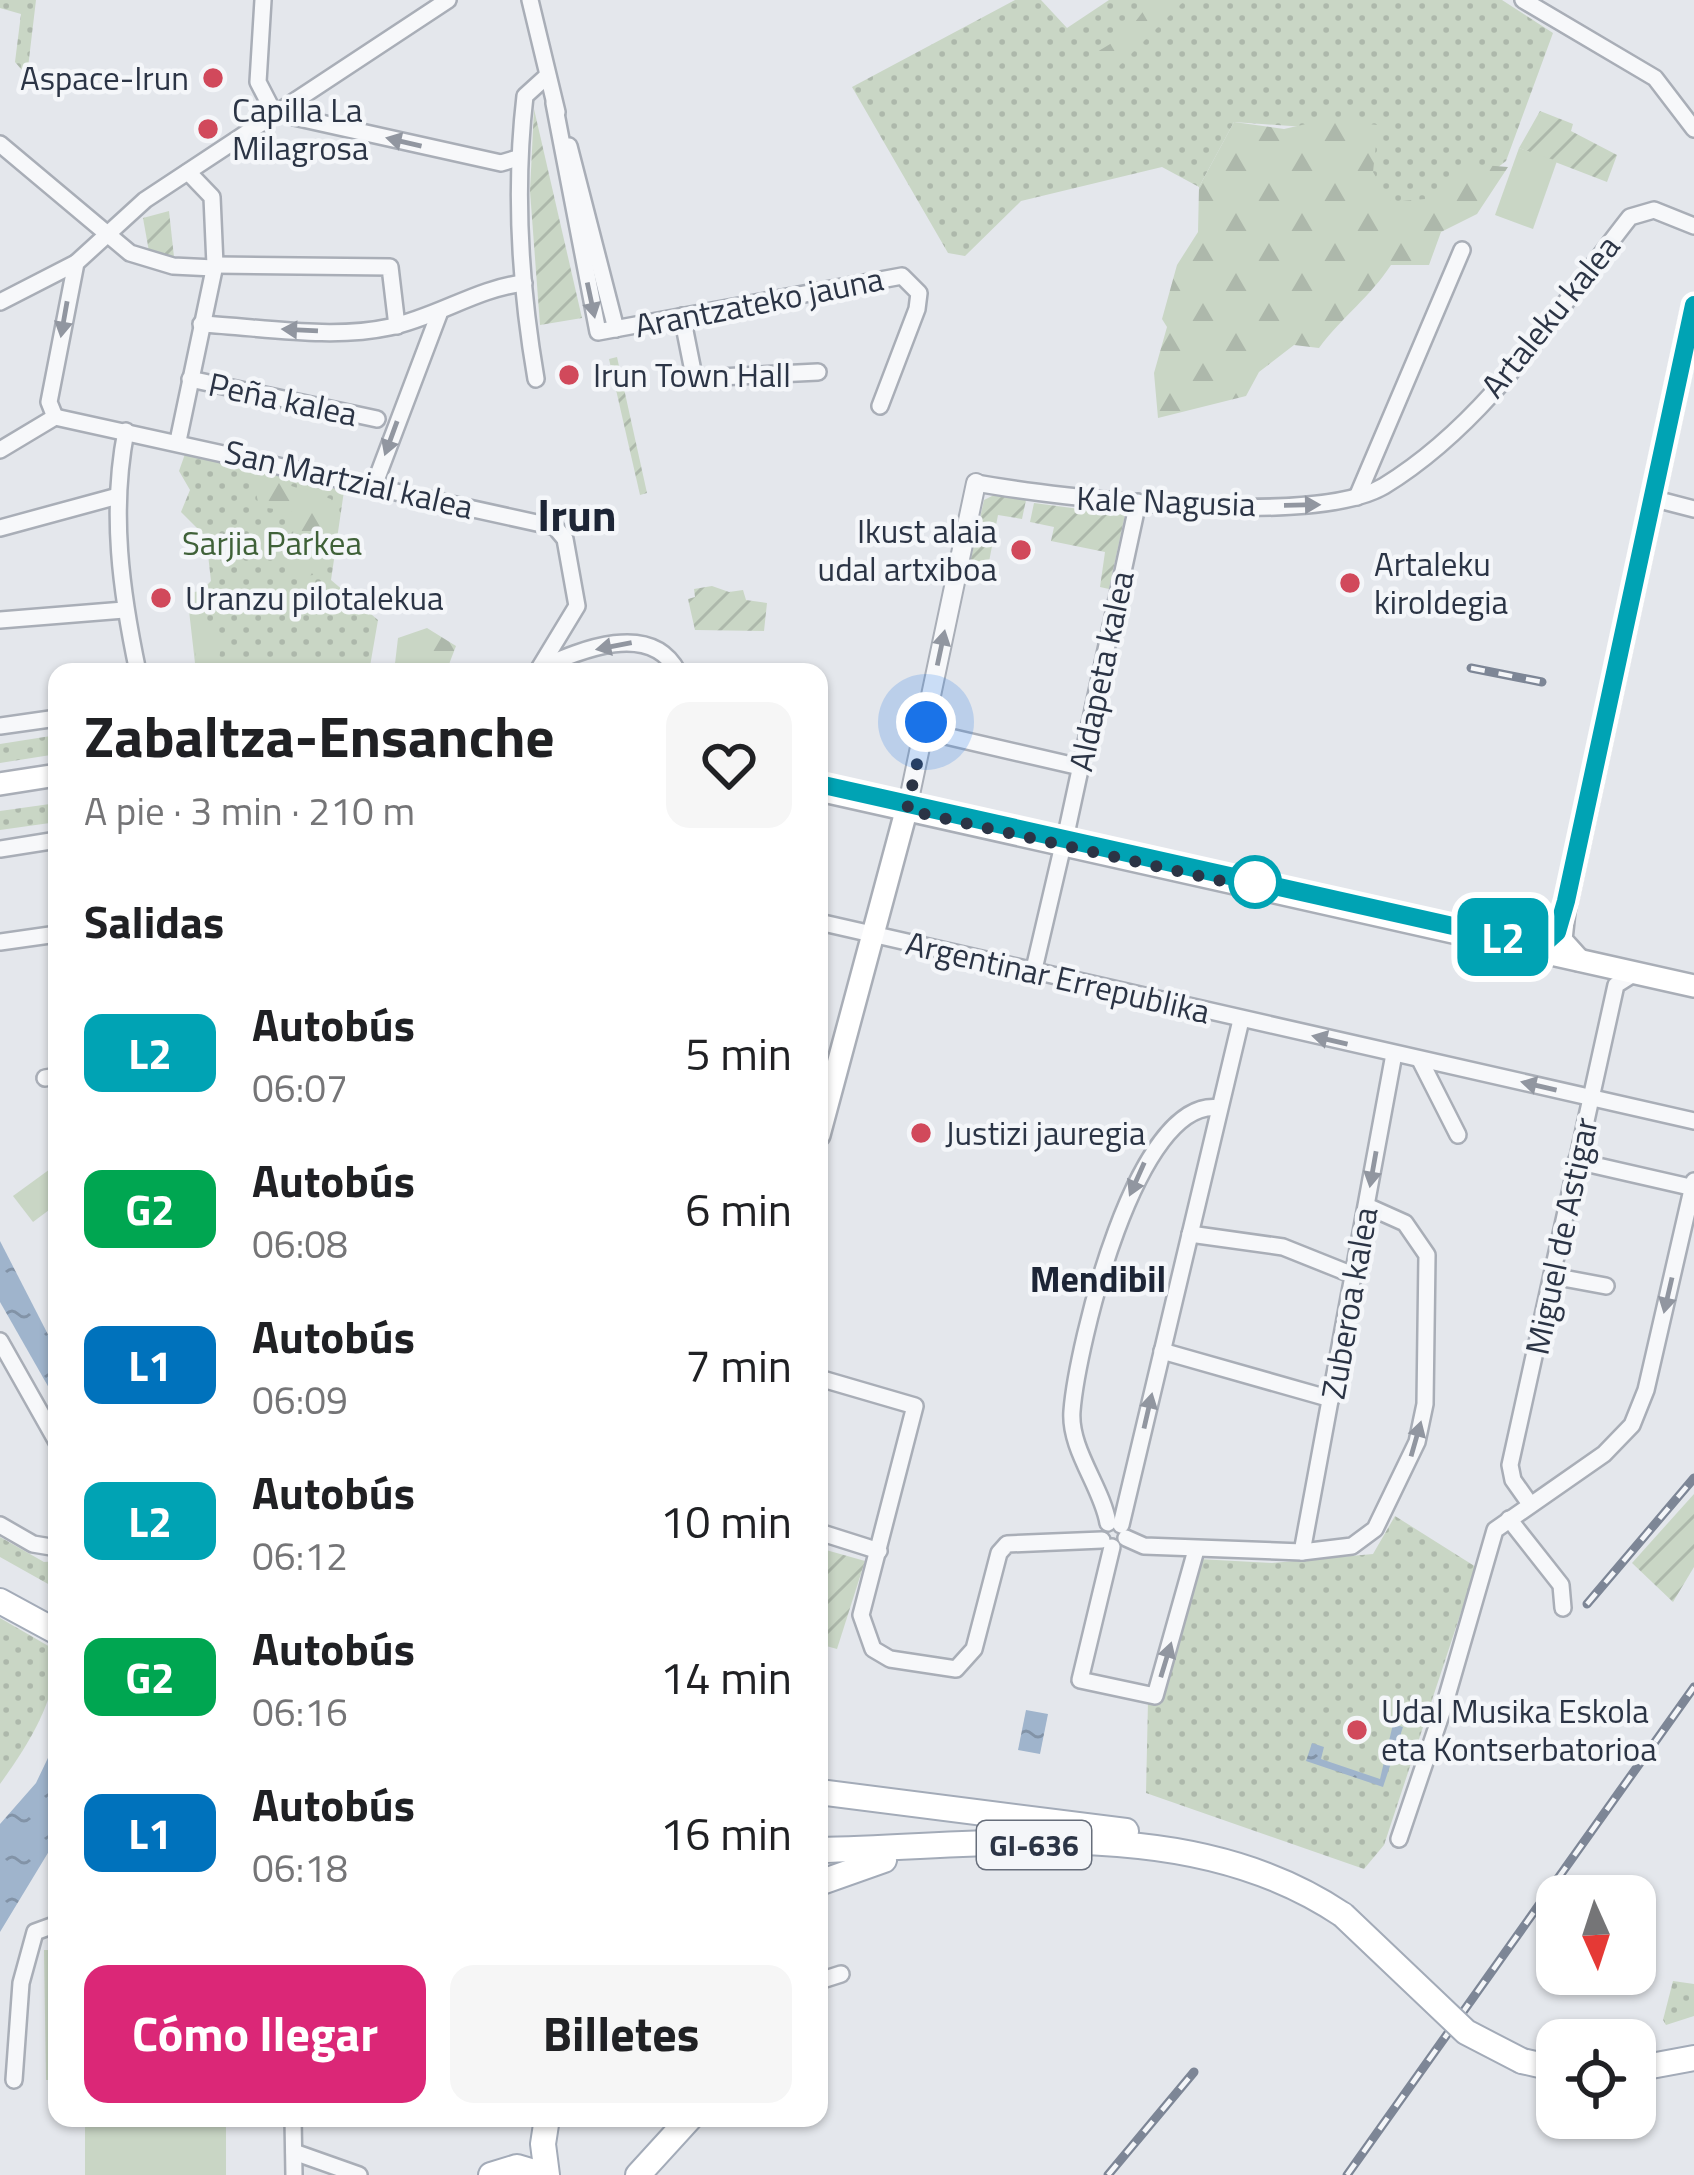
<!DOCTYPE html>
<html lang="es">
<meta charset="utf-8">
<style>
:root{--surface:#fff;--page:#f6f6f6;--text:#202124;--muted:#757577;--accent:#db2777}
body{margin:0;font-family:"Titillium Web",sans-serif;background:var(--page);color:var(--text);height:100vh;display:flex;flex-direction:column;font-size:45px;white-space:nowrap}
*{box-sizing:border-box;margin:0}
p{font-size:39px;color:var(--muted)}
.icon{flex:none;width:66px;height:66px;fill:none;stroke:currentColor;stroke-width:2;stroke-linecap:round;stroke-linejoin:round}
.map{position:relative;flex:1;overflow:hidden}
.details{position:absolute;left:48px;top:663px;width:780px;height:1464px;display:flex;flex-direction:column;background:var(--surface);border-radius:24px;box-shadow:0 3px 9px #0004}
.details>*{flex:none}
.badge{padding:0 24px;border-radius:18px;font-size:42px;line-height:78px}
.needle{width:78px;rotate:177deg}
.controls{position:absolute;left:1536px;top:1875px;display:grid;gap:24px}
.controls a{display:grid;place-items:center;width:120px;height:120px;border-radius:24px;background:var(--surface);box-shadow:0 3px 9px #0004;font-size:60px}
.you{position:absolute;width:60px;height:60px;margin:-30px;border:9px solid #fff;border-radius:50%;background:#1a73e8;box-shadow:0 0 0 18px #1a73e833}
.map>.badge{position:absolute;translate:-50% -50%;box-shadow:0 0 0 6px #fff}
h2{padding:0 36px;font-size:45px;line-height:108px}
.round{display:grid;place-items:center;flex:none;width:126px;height:126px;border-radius:24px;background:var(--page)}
.summary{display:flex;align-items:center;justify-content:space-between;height:204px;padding:0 36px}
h1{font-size:57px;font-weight:700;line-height:90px}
.button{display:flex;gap:24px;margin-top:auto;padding:24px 36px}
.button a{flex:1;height:138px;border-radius:24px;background:var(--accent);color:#fff;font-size:48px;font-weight:700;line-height:138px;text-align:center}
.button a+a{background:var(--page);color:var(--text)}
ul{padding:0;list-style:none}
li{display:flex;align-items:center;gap:36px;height:156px;padding:0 36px}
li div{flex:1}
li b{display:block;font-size:45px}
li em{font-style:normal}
li .badge{min-width:132px;font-weight:700;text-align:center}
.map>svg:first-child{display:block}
.grass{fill:url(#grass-dots)}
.forest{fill:url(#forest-firs)}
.garden{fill:url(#garden-furrows)}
.pitch{fill:#c9d6c5}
.water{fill:url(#water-ripples)}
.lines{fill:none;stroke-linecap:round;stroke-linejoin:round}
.minor-casing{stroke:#a9aeb7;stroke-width:20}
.tertiary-casing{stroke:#a9aeb7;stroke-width:22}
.secondary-casing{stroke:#a9aeb7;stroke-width:26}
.primary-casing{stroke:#a3abb8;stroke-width:28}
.minor{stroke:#f7f8fa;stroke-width:15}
.tertiary{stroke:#f7f8fa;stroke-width:18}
.secondary{stroke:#fff;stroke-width:21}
.primary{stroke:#fff;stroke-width:24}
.rail-casing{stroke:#7d8696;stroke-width:9}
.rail{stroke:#f4f6f9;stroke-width:4.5;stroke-dasharray:14;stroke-linecap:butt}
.primary-bridge-casing{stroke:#a3abb8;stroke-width:28;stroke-linecap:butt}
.primary-bridge{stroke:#fff;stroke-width:24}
.oneway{fill:#9196a0}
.line-casing{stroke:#fff;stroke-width:27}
.line{stroke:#00a3b4;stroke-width:18}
.walk{stroke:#2b3445;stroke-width:12;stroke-dasharray:0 21.6}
.poi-dot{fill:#d1495b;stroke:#f4f6f9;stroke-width:4.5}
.stop-dot{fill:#fff;stroke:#00a3b4;stroke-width:6}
.labels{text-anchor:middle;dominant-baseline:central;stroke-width:9;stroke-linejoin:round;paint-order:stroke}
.shield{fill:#f4f6f9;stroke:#676e7b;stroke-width:3}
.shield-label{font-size:30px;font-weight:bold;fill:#2b3445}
.poi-label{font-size:33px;fill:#2b3445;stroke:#f4f6f9;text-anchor:start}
.street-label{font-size:33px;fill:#2b3445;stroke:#f4f6f9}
.park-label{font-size:33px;fill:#3f6138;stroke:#f4f6f9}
.neighbourhood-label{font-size:36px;font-weight:bold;fill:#1d2536;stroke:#f4f6f9}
.district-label{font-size:45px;font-weight:bold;fill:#1d2536;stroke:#f4f6f9}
</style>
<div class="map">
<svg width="1694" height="2175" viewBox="0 0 1694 2175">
<defs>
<pattern id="grass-dots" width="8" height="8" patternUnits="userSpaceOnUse" patternTransform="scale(3)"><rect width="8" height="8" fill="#c9d6c5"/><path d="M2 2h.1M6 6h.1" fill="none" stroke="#adb8ab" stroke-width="1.8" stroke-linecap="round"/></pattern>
<pattern id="forest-firs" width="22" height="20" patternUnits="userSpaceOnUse" patternTransform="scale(3)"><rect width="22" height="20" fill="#c9d6c5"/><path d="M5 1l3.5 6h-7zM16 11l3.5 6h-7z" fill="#adb8ab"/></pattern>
<pattern id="garden-furrows" width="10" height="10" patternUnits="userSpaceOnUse" patternTransform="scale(3)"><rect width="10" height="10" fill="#c9d6c5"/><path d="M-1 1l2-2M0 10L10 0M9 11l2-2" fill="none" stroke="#adb8ab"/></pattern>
<pattern id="water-ripples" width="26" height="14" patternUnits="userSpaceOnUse" patternTransform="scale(3)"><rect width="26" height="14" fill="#9fb4cc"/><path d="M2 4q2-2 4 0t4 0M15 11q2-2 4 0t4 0" fill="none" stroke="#8293a7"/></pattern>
</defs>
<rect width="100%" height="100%" fill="#e4e7ec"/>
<!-- grass -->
<g class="grass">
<path d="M0,0H36L27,76L15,62L21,14L0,8Z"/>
<path d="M1015,0H1041L1067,28L1109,0H1502L1553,33L1506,161L1454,201L1381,213L1361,131L1234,122L1199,187L1162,167L1021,201L965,256L948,253L852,87Z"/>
<path d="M185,454L344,491L331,580L378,620L369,672H196L187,593L201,591L211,581L206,537L181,512L190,490L179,471Z"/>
<path d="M57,735V754L0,763V744Z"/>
<path d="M57,803V822L0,830V811Z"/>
<path d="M1395,1516L1476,1567L1384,1845L1364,1869L1146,1793L1148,1701L1198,1559L1272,1563L1373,1554Z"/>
<path d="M0,1537L44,1562L57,1561V1589L0,1557Z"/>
<path d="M0,1618L57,1651C57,1700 28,1745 0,1784Z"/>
<path d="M1673,1981L1694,1984V2016L1666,2025L1663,2020Z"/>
</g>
<!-- forest -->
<g class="forest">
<path d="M1152,0H1185L1113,72L1092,55L1125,35Z"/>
<path d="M1324,120L1378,125L1373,172L1391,202L1437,198L1469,164L1508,167L1477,214L1441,232L1429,265H1391C1370,297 1342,317 1319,348L1294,345L1259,372L1246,396L1158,418L1154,373L1167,327L1162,319L1177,265L1198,232L1199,187L1234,122L1284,129Z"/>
<path d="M252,473L331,499L338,512L334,535L322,548L320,574L292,578C287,553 298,533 291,511L259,507Z"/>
<path d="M193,625L210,626C225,641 221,653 215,671L196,662Z"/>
<path d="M427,628L456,646L446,672H394L398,638Z"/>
</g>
<!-- garden -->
<g class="garden">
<path d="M534,109L582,318L540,325L530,191Z"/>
<path d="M1540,111L1573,124L1571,131L1617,155L1607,182L1519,148Z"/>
<path d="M169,211L174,257H150L143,218Z"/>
<path d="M617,357L647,493L640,495L609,359Z"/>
<path d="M996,494L1026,500L1022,519L998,515L988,567L970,563L984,500Z"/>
<path d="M1034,503L1125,515L1109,589L1100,587L1105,552L1051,541L1054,527L1030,522Z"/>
<path d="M712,586L729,592L743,590L746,600L767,603L764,631L695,630L688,599L695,597L694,589Z"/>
<path d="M1694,1494V1567L1673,1602L1632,1563Z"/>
<path d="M819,1548L865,1561L837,1649L819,1644Z"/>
</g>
<!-- pitch -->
<g class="pitch">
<path d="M1519,148L1557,161L1533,229L1495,215Z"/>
<path d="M57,1164V1204L33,1222L13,1196Z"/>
<path d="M44,1950H57V2080H46Z"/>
<rect x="85" y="2118" width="141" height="57"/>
</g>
<!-- water -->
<g class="water">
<path d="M0,1241L57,1352V1402L0,1302Z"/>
<path d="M1026,1710L1048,1714L1040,1754L1018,1750Z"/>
<path d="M1393,1724L1403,1727L1383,1787L1306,1761L1312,1743L1324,1747L1321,1759L1380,1779Z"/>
<path d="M57,1739V1838L0,1932V1824L36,1783Z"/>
</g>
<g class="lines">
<defs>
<g id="minor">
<path d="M263,0L258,82L274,113"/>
<path d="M530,0L557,112"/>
<path d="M1523,0L1655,78L1694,129"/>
<path d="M554,103L598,332L902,276L919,293L917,309L880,406"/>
<path d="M287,107L294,117L501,163L518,158"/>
<path d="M0,144L130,253L173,266L214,268"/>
<path d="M569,146L616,329"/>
<path d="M215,265L390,267L397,326"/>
<path d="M0,302L76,263"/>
<path d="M682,316L693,371L700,378L818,372"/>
<path d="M201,324C262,327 330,340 390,327C437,317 478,288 524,283"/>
<path d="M190,379L377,419"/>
<path d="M536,379C520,286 514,190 525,96L547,76"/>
<path d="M55,417L555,527L565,539L577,606L537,672"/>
<path d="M55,417L49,402L76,263L145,200L448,0"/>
<path d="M126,431C110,512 121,592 138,672"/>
<path d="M178,441L215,265L212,197L188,172"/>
<path d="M0,450L55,417"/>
<path d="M375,483L439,314"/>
<path d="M976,483C1061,498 1313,528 1384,486C1490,421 1555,312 1630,217L1654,210L1694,226"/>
<path d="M1357,497L1462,250"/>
<path d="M1663,501L1694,509"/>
<path d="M0,528L118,496"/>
<path d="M0,620L124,610"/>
<path d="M540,668C581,650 651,620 678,672"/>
<path d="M0,726L57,718"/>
<path d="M924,731L1080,767"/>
<path d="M1065,839L1138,502"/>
<path d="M0,849L57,840"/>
<path d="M819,922L1694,1121"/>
<path d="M0,942L57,934"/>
<path d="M1034,969L1063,845"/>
<path d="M1420,1060L1458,1135"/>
<path d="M45,1078L57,1076"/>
<path d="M1576,1161L1694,1188"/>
<path d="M1190,1234L1283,1247L1353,1275"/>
<path d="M1552,1276L1606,1286"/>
<path d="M0,1341L57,1442"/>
<path d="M1162,1351L1331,1399"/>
<path d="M819,1378L915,1406L861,1615L873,1649L890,1659L956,1669L974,1649L999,1553L1007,1544L1102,1540"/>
<path d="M1530,1504L1513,1480L1510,1465L1616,985L1635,973"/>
<path d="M1509,1519L1561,1585L1563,1608"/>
<path d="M1108,1523C1102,1487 1069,1449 1072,1411C1077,1347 1136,1096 1219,1108"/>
<path d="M0,1525L33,1544L57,1548"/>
<path d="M1121,1525L1241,1020"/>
<path d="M819,1532L879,1551"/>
<path d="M1126,1538L1144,1546L1302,1552L1352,1546L1375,1529L1417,1442L1425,1404L1427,1255L1405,1223L1367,1206"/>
<path d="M1112,1547L1080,1680L1155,1696L1196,1550"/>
<path d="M1302,1552L1394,1054"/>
<path d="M1399,1839L1445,1703L1495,1530L1604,1454L1632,1425L1646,1390L1694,1181"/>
<path d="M819,1981L841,1974"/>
<path d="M14,2080L21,1983L35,1932L57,1924"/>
<path d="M293,2118L294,2175"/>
<path d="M294,2152L359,2175"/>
</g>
<path id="tertiary" d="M908,804L976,483"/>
<g id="secondary">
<path d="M0,784L57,775"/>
<path d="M819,790L1694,986"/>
<path d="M1579,960L1561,940L1564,911L1694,305"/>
<path d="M819,1135L908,804"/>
</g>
<g id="primary">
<path d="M0,1601L57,1632"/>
<path d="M819,1792L1126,1831"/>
<path d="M819,1850C994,1847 1189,1811 1343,1915"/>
<path d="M819,1883L884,1860"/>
<path d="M1522,2061L1557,2069"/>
<path d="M1635,2069L1694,2058"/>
<path d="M547,2118L543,2144L547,2175"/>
<path d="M491,2175L517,2167L544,2175"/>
<path d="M638,2175L690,2118"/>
</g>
</defs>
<!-- minor casing -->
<use href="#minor" class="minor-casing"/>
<!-- tertiary casing -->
<use href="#tertiary" class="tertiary-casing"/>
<!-- secondary casing -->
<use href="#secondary" class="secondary-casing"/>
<!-- primary casing -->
<use href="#primary" class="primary-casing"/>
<!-- minor -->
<use href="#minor" class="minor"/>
<!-- tertiary -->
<use href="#tertiary" class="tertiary"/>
<!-- secondary -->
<use href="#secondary" class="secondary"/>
<!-- primary -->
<use href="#primary" class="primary"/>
<defs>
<g id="rail">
<path d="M1471,668L1542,682"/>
<path d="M1587,1604L1694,1478"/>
<path d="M1108,2175L1194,2072"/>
<path d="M1347,2175L1694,1687"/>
</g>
</defs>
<!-- rail casing -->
<use href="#rail" class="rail-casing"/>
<!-- rail -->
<use href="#rail" class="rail"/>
<defs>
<path id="primary-bridge" d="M1343,1915L1466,2032L1522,2061"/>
</defs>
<!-- primary-bridge casing -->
<use href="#primary-bridge" class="primary-bridge-casing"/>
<!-- primary-bridge -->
<use href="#primary-bridge" class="primary-bridge"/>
</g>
<!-- one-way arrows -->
<defs><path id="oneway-solid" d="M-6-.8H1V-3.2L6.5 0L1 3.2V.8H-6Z" transform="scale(3)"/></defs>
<g class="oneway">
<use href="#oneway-solid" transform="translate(404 142) rotate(-167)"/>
<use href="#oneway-solid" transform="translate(591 300) rotate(78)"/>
<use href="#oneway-solid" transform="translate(64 319) rotate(100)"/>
<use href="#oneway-solid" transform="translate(300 330) rotate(-177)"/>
<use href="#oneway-solid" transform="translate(391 438) rotate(110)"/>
<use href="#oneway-solid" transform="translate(1302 505) rotate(-1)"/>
<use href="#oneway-solid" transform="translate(614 646) rotate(169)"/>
<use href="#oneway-solid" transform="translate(941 648) rotate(-78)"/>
<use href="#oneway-solid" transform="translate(1330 1040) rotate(-167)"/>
<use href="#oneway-solid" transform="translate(1539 1086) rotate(-167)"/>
<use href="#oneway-solid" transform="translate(1373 1169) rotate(100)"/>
<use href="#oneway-solid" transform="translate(1137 1179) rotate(114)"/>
<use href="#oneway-solid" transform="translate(1668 1295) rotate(103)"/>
<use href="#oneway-solid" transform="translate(1148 1411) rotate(-77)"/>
<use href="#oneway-solid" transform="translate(1416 1439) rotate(-74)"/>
<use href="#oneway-solid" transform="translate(1166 1660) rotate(-73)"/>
</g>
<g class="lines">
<defs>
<path id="line" d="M819,784L1502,937L1547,941L1557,932L1566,901L1694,305"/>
</defs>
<!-- line casing -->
<use href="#line" class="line-casing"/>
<!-- line -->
<use href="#line" class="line"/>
<!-- walk -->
<path class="walk" d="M926,722L907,810L1253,888L1255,882"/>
</g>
<!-- markers -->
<g class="poi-dot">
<circle cx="213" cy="78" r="12"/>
<circle cx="208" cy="129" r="12"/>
<circle cx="569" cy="375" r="12"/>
<circle cx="1021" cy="550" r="12"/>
<circle cx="1350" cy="583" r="12"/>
<circle cx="161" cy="598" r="12"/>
<circle cx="921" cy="1133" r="12"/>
<circle cx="1357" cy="1730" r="12"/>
</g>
<circle class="stop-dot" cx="1255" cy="882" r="24"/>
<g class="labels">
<!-- shield labels -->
<rect class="shield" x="977" y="1821" width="114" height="48" rx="9"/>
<g class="shield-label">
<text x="1034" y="1845">GI-636</text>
</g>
<!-- poi labels -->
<g class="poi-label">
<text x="189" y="78" text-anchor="end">Aspace-Irun</text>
<text x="232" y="110">Capilla La<tspan x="232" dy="38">Milagrosa</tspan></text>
<text x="593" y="375">Irun Town Hall</text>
<text x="997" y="531" text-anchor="end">Ikust alaia<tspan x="997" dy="38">udal artxiboa</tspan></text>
<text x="1374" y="564">Artaleku<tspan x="1374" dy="38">kiroldegia</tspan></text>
<text x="185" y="598">Uranzu pilotalekua</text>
<text x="945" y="1133">Justizi jauregia</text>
<text x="1381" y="1711">Udal Musika Eskola<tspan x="1381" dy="38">eta Kontserbatorioa</tspan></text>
</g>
<!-- street labels -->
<g class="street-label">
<text transform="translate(759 302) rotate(-11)">Arantzateko jauna</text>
<text transform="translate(1550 316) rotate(-51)">Artaleku kalea</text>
<text transform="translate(283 399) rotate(12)">Peña kalea</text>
<text transform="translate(349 479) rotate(13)">San Martzial kalea</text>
<text transform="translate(1166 501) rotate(2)">Kale Nagusia</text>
<text transform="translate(1101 671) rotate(-78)">Aldapeta kalea</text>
<text transform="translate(1058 977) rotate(13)">Argentinar Errepublika</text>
<text transform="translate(1561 1236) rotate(-78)">Miguel de Astigar</text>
<text transform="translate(1349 1303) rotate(-80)">Zuberoa kalea</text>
</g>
<!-- park labels -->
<g class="park-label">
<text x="272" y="543">Sarjia Parkea</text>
</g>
<!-- neighbourhood labels -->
<g class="neighbourhood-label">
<text x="1098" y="1278">Mendibil</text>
</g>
<!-- district labels -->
<g class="district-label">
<text x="577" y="514">Irun</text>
</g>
</g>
</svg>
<div class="controls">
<a><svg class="needle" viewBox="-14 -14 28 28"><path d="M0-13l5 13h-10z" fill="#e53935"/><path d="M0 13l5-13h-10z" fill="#757577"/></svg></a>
<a><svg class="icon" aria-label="locate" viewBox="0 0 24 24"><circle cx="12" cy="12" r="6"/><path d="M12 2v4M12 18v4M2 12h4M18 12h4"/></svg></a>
</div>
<div class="you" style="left:926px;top:722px"></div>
<b class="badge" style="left:1503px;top:937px;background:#00a3b4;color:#fff">L2</b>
<section class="details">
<div class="summary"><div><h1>Zabaltza-Ensanche</h1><p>A pie · 3 min · 210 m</p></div><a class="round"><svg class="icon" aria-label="heart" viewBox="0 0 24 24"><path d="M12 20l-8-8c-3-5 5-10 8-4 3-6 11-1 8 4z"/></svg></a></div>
<h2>Salidas</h2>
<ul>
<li><span class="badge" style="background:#00a3b4;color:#fff">L2</span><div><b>Autobús</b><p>06:07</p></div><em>5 min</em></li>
<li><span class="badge" style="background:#00a651;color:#fff">G2</span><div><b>Autobús</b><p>06:08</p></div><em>6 min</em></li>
<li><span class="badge" style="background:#0072bc;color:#fff">L1</span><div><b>Autobús</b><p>06:09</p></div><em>7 min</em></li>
<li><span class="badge" style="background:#00a3b4;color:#fff">L2</span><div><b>Autobús</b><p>06:12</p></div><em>10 min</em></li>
<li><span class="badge" style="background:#00a651;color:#fff">G2</span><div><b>Autobús</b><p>06:16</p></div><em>14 min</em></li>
<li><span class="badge" style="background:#0072bc;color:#fff">L1</span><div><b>Autobús</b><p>06:18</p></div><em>16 min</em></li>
</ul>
<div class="button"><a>Cómo llegar</a><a>Billetes</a></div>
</section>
</div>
